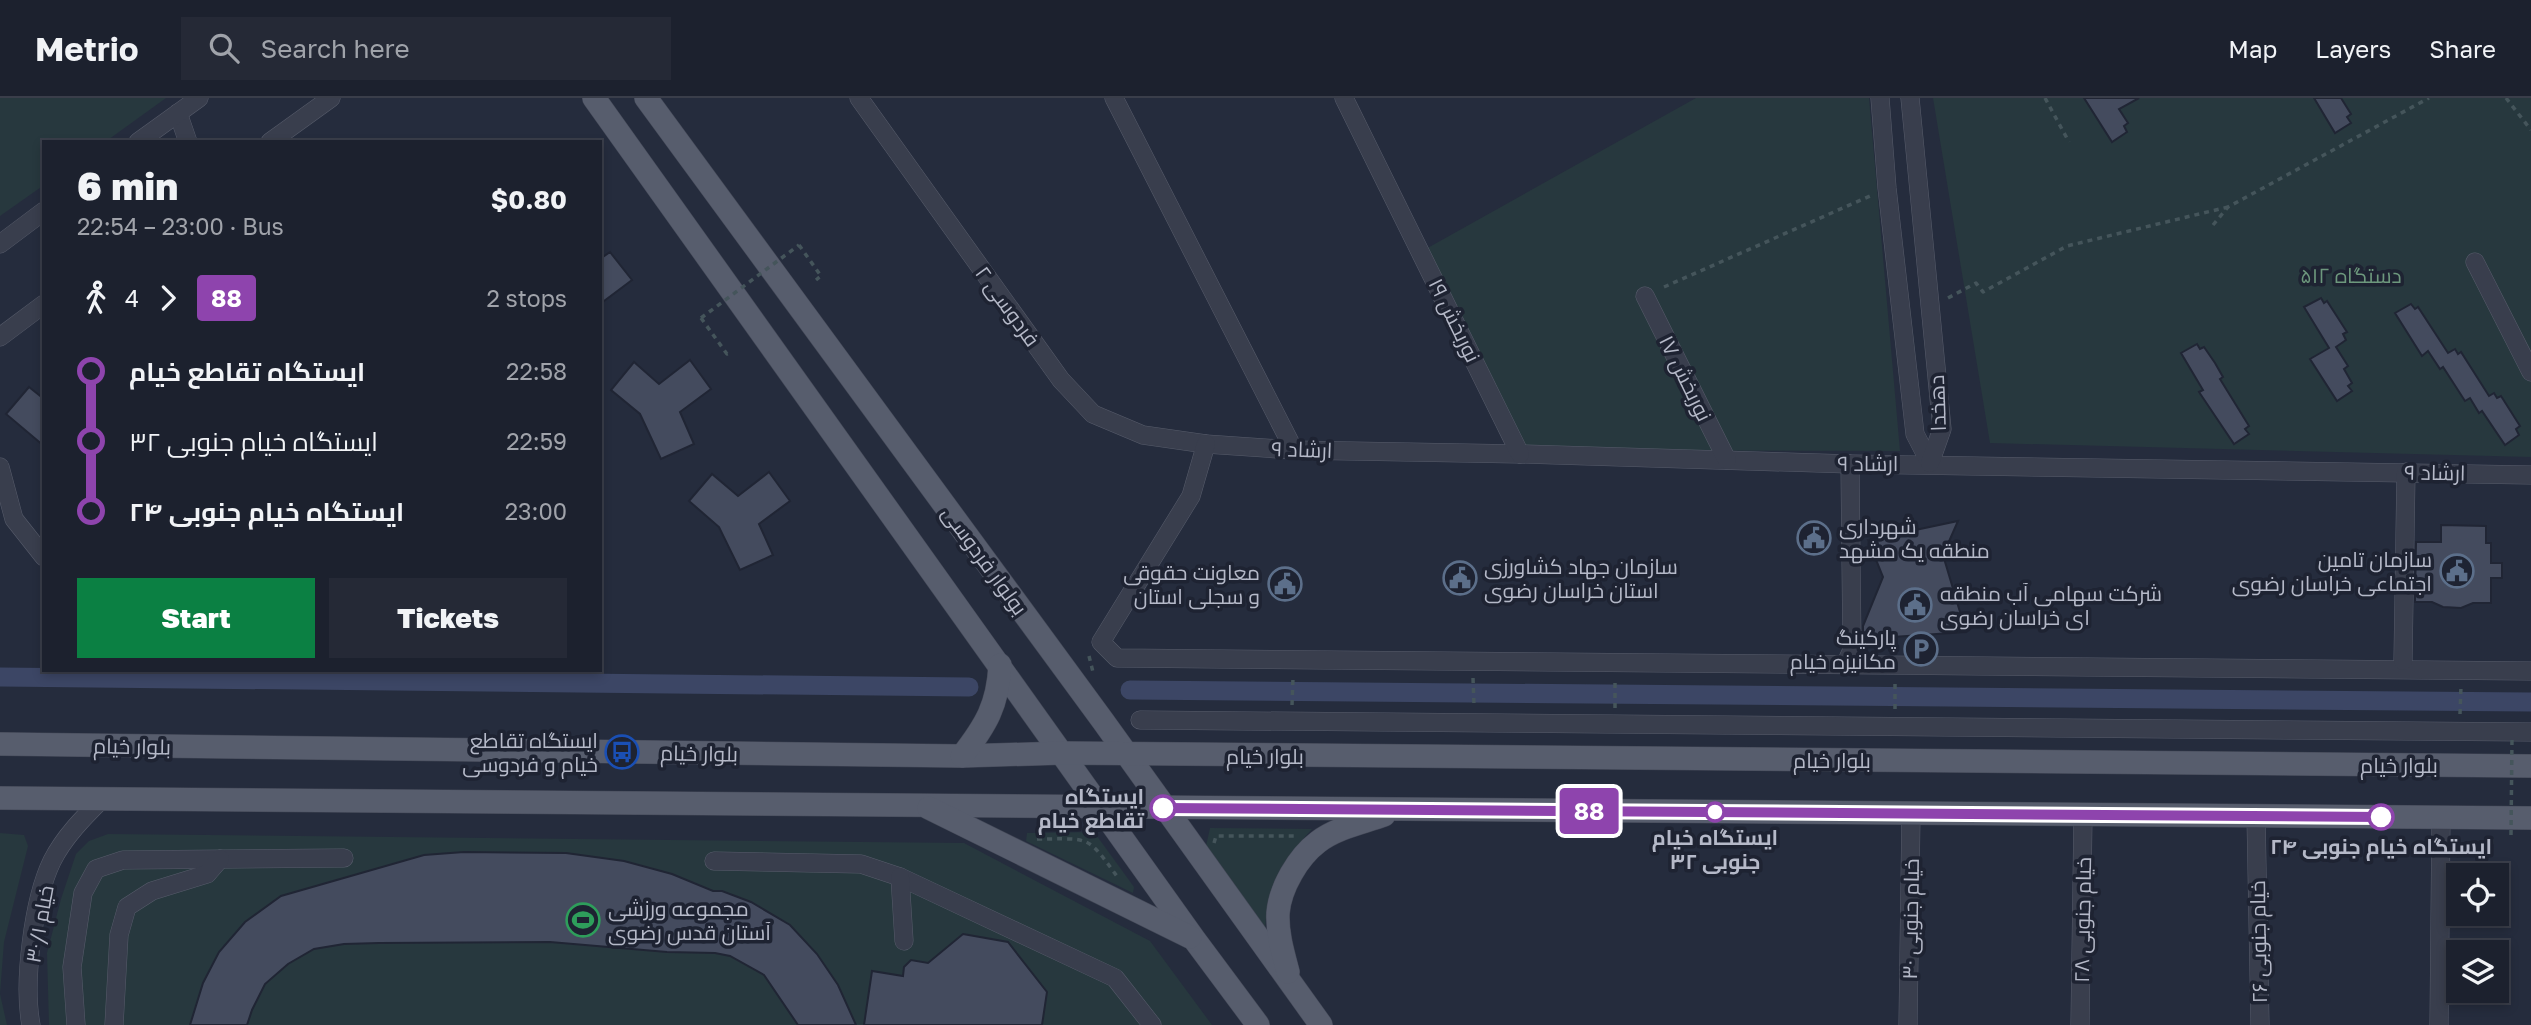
<!DOCTYPE html>
<meta charset="utf-8">
<style>
:root{--surface:#1c212e;--page:#252936;--text:#f1f3f6;--muted:#a0a3aa;--line:#3a3e4a;--accent:#0b8043}
body{margin:0;font-family:"Golos Text",Cairo,sans-serif;background:var(--page);color:var(--text);height:100vh;display:flex;flex-direction:column;font-size:26px;white-space:nowrap}
*{box-sizing:border-box;margin:0}
p{font-size:23px;color:var(--muted)}
.icon{flex:none;width:38px;height:38px;fill:none;stroke:currentColor;stroke-width:2;stroke-linecap:round;stroke-linejoin:round}
.map{position:relative;flex:1;overflow:hidden}
.side{position:absolute;left:42px;top:42px;width:560px;height:532px;display:flex;flex-direction:column;background:var(--surface);border-radius:0px;box-shadow:0 4px 10px #0003,0 0 0 2px var(--line)}
.side>*{flex:none}
.badge{padding:0 14px;border-radius:5px;font-size:24px;line-height:46px}
.fabs{position:absolute;left:2446px;top:765px;display:grid;gap:14px}
.fabs a{display:grid;place-items:center;width:63px;height:63px;border-radius:0px;background:var(--surface);box-shadow:0 4px 10px #0003,0 0 0 2px var(--line);font-size:35px}
.map>.badge{position:absolute;translate:-50% -50%;box-shadow:0 0 0 4px #fff}
.legs{display:flex;align-items:center;gap:10px;height:77px;padding:0 35px;font-size:23px}
.legs p{margin-inline-start:auto}
.summary{display:flex;align-items:center;justify-content:space-between;height:119px;padding:0 35px}
h1{font-size:38px;font-weight:800;line-height:52px}
.cta{display:flex;gap:14px;margin-top:auto;padding:14px 35px}
.cta a{flex:1;height:80px;border-radius:0px;background:var(--accent);color:#fff;font-size:28px;font-weight:800;line-height:80px;text-align:center}
.cta a+a{background:var(--page);color:var(--text)}
ul{padding:0 35px;list-style:none}
li{display:flex;align-items:center;gap:24px;height:70px;font-size:26px}
li i{display:grid;place-items:center;width:10px;height:100%;margin:0 9px;background:currentColor}
li i::after{content:'';width:18px;height:18px;margin:-9px;border:5px solid;border-radius:50%;background:var(--surface)}
li p{margin-inline-start:auto}
li:first-child i{background:linear-gradient(#0000 50%,currentColor 0)}
li:last-child i{background:linear-gradient(currentColor 50%,#0000 0)}
header{display:flex;align-items:center;gap:42px;box-sizing:border-box;height:98px;padding:0 35px;background:var(--surface);border-bottom:2px solid var(--line)}
header strong{font-size:33px}
nav{display:flex;gap:38px;margin-inline-start:auto;font-size:24px}
.search{width:490px;height:63px;background:var(--page);display:flex;align-items:center;gap:18px;box-sizing:border-box;padding:0 24px;border-radius:0px;color:var(--muted);font-size:26px}
.map>svg:first-child{display:block}
.green{fill:#27383e}
.lines{fill:none;stroke-linecap:round;stroke-linejoin:round}
.canal{stroke:#3c4665;stroke-width:19}
.building{fill:#444b5e;stroke:#202534;stroke-width:2}
.minor-casing{stroke:#575c6b;stroke-width:19}
.major-casing{stroke:#424756;stroke-width:24}
.path{stroke:#45555b;stroke-width:3.5;stroke-dasharray:5 5;stroke-linecap:butt}
.minor{stroke:#393e4d;stroke-width:18}
.major{stroke:#575d6d;stroke-width:23}
.path-bridge{stroke:#45555b;stroke-width:3.5;stroke-dasharray:5 5;stroke-linecap:butt}
.line-1-casing{stroke:#fff;stroke-width:16}
.line-1{stroke:#8e44ad;stroke-width:10}
.stop-1-dot{fill:#fff;stroke:#8e44ad;stroke-width:3.5}
.labels{text-anchor:middle;dominant-baseline:central;stroke-width:7;stroke-linejoin:round;paint-order:stroke}
.park-label{font-size:21px;fill:#6d987d;stroke:#1e2332}
.street-label{font-size:21px;fill:#b5b9c8;stroke:#1e2332}
.poi-label{font-size:21px;fill:#b5b9c8;stroke:#1e2332;text-anchor:start}
.stop-label{font-size:21px;font-weight:bold;fill:#b5b9c8;stroke:#1e2332}
</style>
<header>
<strong>Metrio</strong>
<div class="search"><svg class="icon" aria-label="search" viewBox="0 0 24 24"><circle cx="10" cy="10" r="6"/><path d="M15 15l6 6"/></svg>Search here</div>
<nav><a>Map</a><a>Layers</a><a>Share</a></nav>
</header>
<div class="map">
<svg width="2531" height="927" viewBox="0 0 2531 927">
<rect width="100%" height="100%" fill="#252c3d"/>
<!-- green -->
<g class="green">
<path d="M0,0H166L105,44H44V87L0,118Z"/>
<path d="M1696,0H1869L1900,353L1525,352L1424,152Z"/>
<path d="M1933,0H2531V359L1990,345Z"/>
<path d="M1210,730L1312,731C1284,762 1268,788 1265,831L1206,748Z"/>
<path d="M1094,734L1134,789L1133,795L1026,743L1027,735Z"/>
<path d="M0,735L24,737L28,748L4,844L0,896L7,927H0Z"/>
<path d="M108,736L964,745L1150,843L1212,927H49L47,855L61,801L76,756L89,743Z"/>
</g>
<g class="lines">
<!-- canal -->
<g class="canal">
<path d="M0,579L969,589"/>
<path d="M1130,592L2531,604"/>
</g>
</g>
<!-- building -->
<g class="building">
<path d="M2084,0H2139L2119,11L2128,25L2124,28L2127,34L2112,44Z"/>
<path d="M2314,0H2341L2351,16L2347,19L2351,25L2335,35Z"/>
<path d="M610,154L632,182L600,206V161Z"/>
<path d="M2321,200L2324,205L2327,203L2347,234L2343,236L2346,242L2336,249L2348,268L2344,271L2352,285L2348,288L2352,293L2337,303L2310,261L2329,250L2304,209Z"/>
<path d="M2411,206L2415,211L2418,209L2448,255L2455,251L2458,256L2461,254L2489,298L2494,295L2497,300L2501,298L2520,328L2516,331L2519,337L2505,347L2482,313L2479,315L2470,300L2465,303L2443,269L2440,271L2428,253L2422,258L2395,215Z"/>
<path d="M2197,246L2200,251L2204,249L2215,265L2223,279L2220,281L2249,328L2245,331L2249,336L2234,346L2199,294L2203,292L2181,255Z"/>
<path d="M690,262L711,291L680,314L694,346L661,361L640,316L611,292L634,264L659,286Z"/>
<path d="M29,289L44,301V348L6,316Z"/>
<path d="M769,374L790,403L759,426L773,457L740,472L719,429L689,403L712,376L738,398Z"/>
<path d="M1958,423L1943,457L1966,534L1863,541V528L1883,479L1868,442Z"/>
<path d="M2441,427L2486,428V445H2491V465H2502V480H2491V505H2473L2461,510L2443,509L2432,504H2415L2416,444H2441Z"/>
<path d="M464,754L566,755L624,763L672,776L713,793H722L751,804L790,827L817,856L838,887L856,927H798L764,877L730,858L715,855L667,854L550,844L379,845L344,846L314,851L288,866L265,886L252,912L247,927H190L203,885L219,854L245,824L281,798L424,757Z"/>
<path d="M963,836L1008,844L1047,894L1042,927H864L872,873L903,878L904,869L911,862L928,865Z"/>
</g>
<g class="lines">
<defs>
<g id="minor">
<path d="M859,0L1061,282L1093,316L1143,337L1206,346L1294,352L1520,356L1850,366L2531,377"/>
<path d="M1114,0L1294,352"/>
<path d="M1344,0L1520,356"/>
<path d="M1880,0L1887,90L1915,336L1930,365"/>
<path d="M1910,0L1942,331L1930,365"/>
<path d="M178,15L188,44"/>
<path d="M138,44L199,0"/>
<path d="M270,44L331,0"/>
<path d="M0,146L44,113"/>
<path d="M2475,164L2531,274"/>
<path d="M1645,198L1727,362"/>
<path d="M0,239L44,206"/>
<path d="M1206,346L1191,398L1101,544L1117,560L2531,573"/>
<path d="M0,369L14,421L44,459"/>
<path d="M2403,563L2406,374"/>
<path d="M1845,567L1852,552L1850,366"/>
<path d="M1140,622L2531,634"/>
<path d="M2256,718L2260,927"/>
<path d="M714,763L861,766L900,779L1115,880L1152,927"/>
<path d="M900,779L904,843"/>
<path d="M31,927C23,885 33,802 52,763C64,739 84,719 102,701"/>
<path d="M76,927L72,869L83,795L96,771L123,762L344,760"/>
<path d="M114,927L119,837L127,809L152,793L207,776L220,761"/>
<path d="M1908,927L1911,715"/>
<path d="M2080,927L2083,717"/>
<path d="M2439,927L2441,719"/>
</g>
<g id="major">
<path d="M594,0L1194,841L1258,927"/>
<path d="M646,0L1103,623L1321,927"/>
<path d="M0,646L962,658L1063,655L2531,668"/>
<path d="M962,658C986,627 998,607 1000,567"/>
<path d="M0,700L2531,720"/>
<path d="M929,710L1190,839"/>
<path d="M1288,874C1283,855 1277,835 1278,815C1280,790 1298,759 1318,744C1336,730 1362,725 1384,717"/>
</g>
</defs>
<!-- minor casing -->
<use href="#minor" class="minor-casing"/>
<!-- major casing -->
<use href="#major" class="major-casing"/>
<!-- path -->
<g class="path">
<path d="M2045,0L2069,44"/>
<path d="M2506,0L2531,32"/>
<path d="M2213,127L2228,109L2429,0"/>
<path d="M799,147L821,178L816,182"/>
<path d="M1664,189L1870,98"/>
<path d="M1948,200L1976,185L1983,194L2067,148L2228,109"/>
<path d="M701,220L727,256L730,254"/>
<path d="M1089,558L1093,574"/>
<path d="M1473,580L1474,607"/>
<path d="M1292,607L1293,580"/>
<path d="M1615,610V583"/>
<path d="M1895,611V583"/>
<path d="M2460,616L2461,588"/>
<path d="M1037,741C1092,741 1086,736 1119,781"/>
<path d="M1214,745L1216,738H1295"/>
<path d="M2491,756L2492,740"/>
</g>
<!-- minor -->
<use href="#minor" class="minor"/>
<!-- major -->
<use href="#major" class="major"/>
<!-- path-bridge -->
<g class="path-bridge">
<path d="M701,220L799,147"/>
<path d="M2511,737L2512,640"/>
</g>
</g>
<g class="lines">
<defs>
<path id="line-1" d="M1163,710L2381,719"/>
</defs>
<!-- line-1 casing -->
<use href="#line-1" class="line-1-casing"/>
<!-- line-1 -->
<use href="#line-1" class="line-1"/>
</g>
<!-- icons -->
<defs>
<symbol id="civic-ring" viewBox="-11 -11 22 22"><circle r="9.5" fill="#1e2332" stroke="#5c6f8a" stroke-width="1.5"/><path d="M-.6-6.5H3V-4.5H.6V-3L4-1V1h2V6H-6V1h2V-1L-.6-3ZM-1.2 2.5V6h2.4V2.5Z" fill="#5c6f8a"/></symbol>
<symbol id="parking-ring" viewBox="-11 -11 22 22"><circle r="9.5" fill="#1e2332" stroke="#5c6f8a" stroke-width="1.5"/><path d="M-3.5-5.5H1a3.5 3.5 0 0 1 0 7H-1V5.5H-3.5ZM-1-3.4V-.6H.8a1.4 1.4 0 0 0 0-2.8Z" fill="#5c6f8a"/></symbol>
<symbol id="bus-ring" viewBox="-11 -11 22 22"><circle r="9.5" fill="#1e2332" stroke="#1a4fb4" stroke-width="1.5"/><path d="M-5-6H5V4H4V6H2V4H-2V6H-4V4H-5ZM-3.5-4V0h7V-4ZM-3.5 1.2v1.5H-2V1.2ZM2 1.2v1.5H3.5V1.2Z" fill="#1a4fb4"/></symbol>
<symbol id="stadium-ring" viewBox="-11 -11 22 22"><circle r="9.5" fill="#1e2332" stroke="#2e9e5b" stroke-width="1.5"/><path d="M0-5a6.5 5 0 1 0 0 10a6.5 5 0 1 0 0-10ZM-3.5-1.8h7v3.6h-7Z" fill="#2e9e5b"/></symbol>
</defs>
<g fill-rule="evenodd">
<use href="#civic-ring" x="1795" y="421" width="38" height="38"/>
<use href="#civic-ring" x="2438" y="454" width="38" height="38"/>
<use href="#civic-ring" x="1441" y="461" width="38" height="38"/>
<use href="#civic-ring" x="1266" y="467" width="38" height="38"/>
<use href="#civic-ring" x="1896" y="488" width="38" height="38"/>
<use href="#parking-ring" x="1902" y="532" width="38" height="38"/>
<use href="#bus-ring" x="603" y="635" width="38" height="38"/>
<use href="#stadium-ring" x="564" y="803" width="38" height="38"/>
</g>
<!-- markers -->
<g class="stop-1-dot">
<circle cx="1163" cy="710" r="12"/>
<circle cx="1715" cy="714" r="9"/>
<circle cx="2381" cy="719" r="12"/>
</g>
<g class="labels">
<!-- park labels -->
<g class="park-label">
<text x="2351" y="177">۵۱۲ دستگاه</text>
</g>
<!-- street labels -->
<g class="street-label">
<text transform="translate(1008 208) rotate(54)">فردوسی ۲</text>
<text transform="translate(1455 222) rotate(64)">نوربخش ۱۹</text>
<text transform="translate(1686 280) rotate(64)">نوربخش ۱۷</text>
<text transform="translate(1937 305) rotate(-92)">دهخدا</text>
<text transform="translate(1302 351) rotate(2)">ارشاد ۹</text>
<text x="1868" y="365">ارشاد ۹</text>
<text transform="translate(2435 374) rotate(1)">ارشاد ۹</text>
<text transform="translate(985 462) rotate(54)">بولوار فردوسی</text>
<text transform="translate(132 648) rotate(1)">بلوار خیام</text>
<text transform="translate(699 655) rotate(1)">بلوار خیام</text>
<text x="1265" y="658">بلوار خیام</text>
<text x="1832" y="662">بلوار خیام</text>
<text x="2399" y="667">بلوار خیام</text>
<text transform="translate(1910 821) rotate(-89)">خیام جنوبی ۳۰</text>
<text transform="translate(2082 822) rotate(-89)">خیام جنوبی ۲۸</text>
<text transform="translate(39 826) rotate(-80)">خیام ۳۰/۱</text>
<text transform="translate(2258 844) rotate(-91)">خیام جنوبی ۲۶</text>
</g>
<!-- poi labels -->
<g class="poi-label">
<text x="1839" y="428">شهرداری<tspan x="1839" dy="24">منطقه یک مشهد</tspan></text>
<text x="2432" y="461" text-anchor="end">سازمان تامین<tspan x="2432" dy="24">اجتماعی خراسان رضوی</tspan></text>
<text x="1484" y="468">سازمان جهاد کشاورزی<tspan x="1484" dy="24">استان خراسان رضوی</tspan></text>
<text x="1260" y="474" text-anchor="end">معاونت حقوقی<tspan x="1260" dy="24">و سجلی استان</tspan></text>
<text x="1940" y="495">شرکت سهامی آب منطقه<tspan x="1940" dy="24">ای خراسان رضوی</tspan></text>
<text x="1896" y="539" text-anchor="end">پارکینگ<tspan x="1896" dy="24">مکانیزه خیام</tspan></text>
<text x="598" y="642" text-anchor="end">ایستگاه تقاطع<tspan x="598" dy="24">خیام و فردوسی</tspan></text>
<text x="608" y="810">مجموعه ورزشی<tspan x="608" dy="24">آستان قدس رضوی</tspan></text>
</g>
<!-- stop labels -->
<g class="stop-label">
<text x="1144" y="698" text-anchor="end">ایستگاه<tspan x="1144" dy="24">تقاطع خیام</tspan></text>
<text x="1715" y="739">ایستگاه خیام<tspan x="1715" dy="24">جنوبی ۳۲</tspan></text>
<text x="2381" y="748">ایستگاه خیام جنوبی ۲۴</text>
</g>
</g>
</svg>
<div class="fabs">
<a><svg class="icon" aria-label="locate" viewBox="0 0 24 24"><circle cx="12" cy="12" r="6"/><path d="M12 2v4M12 18v4M2 12h4M18 12h4"/></svg></a>
<a><svg class="icon" aria-label="layers" viewBox="0 0 24 24"><path d="M12 4l9 5-9 5-9-5zM3 14l9 5 9-5"/></svg></a>
</div>
<b class="badge" style="left:1589px;top:713px;background:#8e44ad;color:#fff">88</b>
<section class="side">
<div class="summary"><div><h1>6 min</h1><p>22:54 – 23:00 · Bus</p></div><b>$0.80</b></div>
<div class="legs"><svg class="icon" aria-label="walk" viewBox="0 0 24 24"><circle cx="13" cy="4" r="2"/><path d="M13 8l-2 6 4 7M11 14l-3 7M7 12l3-4h3l4 4"/></svg>4<svg class="icon" aria-label="forward" viewBox="0 0 24 24"><path d="M9 5l7 7-7 7"/></svg><b class="badge" style="background:#8e44ad;color:#fff">88</b><p>2 stops</p></div>
<ul>
<li><i style="color:#8e44ad"></i><b>ایستگاه تقاطع خیام</b><p>22:58</p></li>
<li><i style="color:#8e44ad"></i><span>ایستگاه خیام جنوبی ۳۲</span><p>22:59</p></li>
<li><i style="color:#8e44ad"></i><b>ایستگاه خیام جنوبی ۲۴</b><p>23:00</p></li>
</ul>
<div class="cta"><a>Start</a><a>Tickets</a></div>
</section>
</div>
